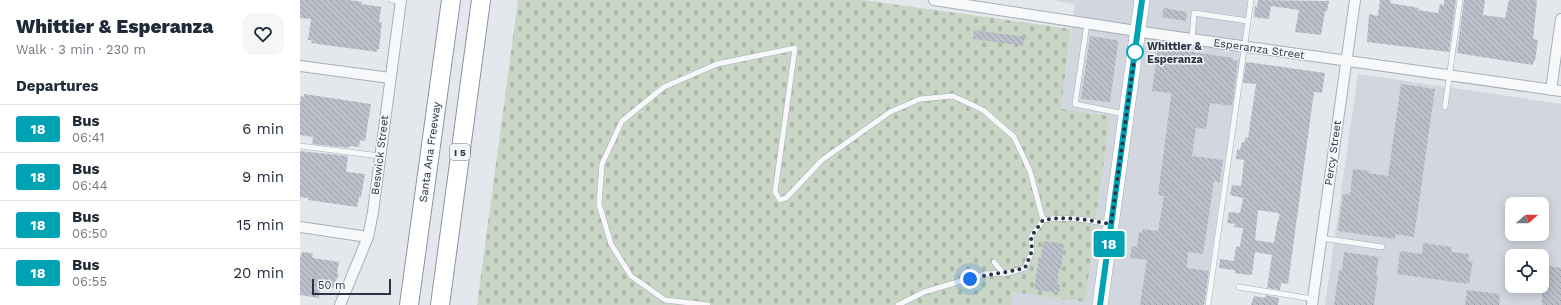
<!DOCTYPE html>
<meta charset="utf-8">
<style>
:root{--surface:#fff;--page:#f6f6f7;--text:#1f2937;--muted:#747a83;--line:#e0e1e3}
body{margin:0;font-family:"Work Sans",sans-serif;background:var(--page);color:var(--text);height:100vh;display:flex;flex-direction:column;font-size:15px;white-space:nowrap}
*{box-sizing:border-box;margin:0}
p{font-size:13px;color:var(--muted)}
.icon{flex:none;width:22px;height:22px;fill:none;stroke:currentColor;stroke-width:2;stroke-linecap:round;stroke-linejoin:round}
.map{position:relative;flex:1;overflow:hidden}
.details{display:flex;flex-direction:column;background:var(--surface);width:300px}
.details>*{flex:none}
.badge{padding:0 8px;border-radius:3px;font-size:14px;line-height:26px}
.needle{width:26px;rotate:70deg}
.tools{position:absolute;left:1205px;top:197px;display:grid;gap:8px}
.tools a{display:grid;place-items:center;width:44px;height:44px;border-radius:8px;background:var(--surface);box-shadow:0 2px 10px #0003;font-size:20px}
.scale{position:absolute;left:12px;bottom:10px;width:79px;box-sizing:border-box;padding-left:4px;border:2px solid #2b3445;border-top:0;font-size:11px;line-height:14px;white-space:nowrap;color:#2b3445;-webkit-text-stroke:3px #f4f6f9;paint-order:stroke}
.you{position:absolute;width:20px;height:20px;margin:-10px;border:3px solid #fff;border-radius:50%;background:#1a73e8;box-shadow:0 0 0 6px #1a73e833}
.map>.badge{position:absolute;translate:-50% -50%;box-shadow:0 0 0 2px #fff}
h2{padding:0 16px;font-size:15px;line-height:36px}
.round{display:grid;place-items:center;flex:none;width:42px;height:42px;border-radius:12px;background:var(--page)}
.head{display:flex;align-items:center;justify-content:space-between;height:68px;padding:0 16px}
h1{font-size:19px;font-weight:800;line-height:30px}
ul{padding:0;list-style:none}
li{display:flex;align-items:center;gap:12px;height:48px;padding:0 16px;border-top:1px solid var(--line)}
li div{flex:1}
li b{display:block;font-size:15px}
li em{font-style:normal}
li .badge{min-width:44px;font-weight:700;text-align:center}
main{display:flex;flex:1;min-height:0}
.map>svg:first-child{display:block}
.built{fill:#d2d6de;fill-rule:evenodd}
.cemetery{fill:url(#cemetery-stones)}
.building{fill:url(#building-back-hatch);fill-rule:evenodd}
.lines{fill:none;stroke-linecap:round;stroke-linejoin:round}
.service-casing{stroke:#a9aeb7;stroke-width:6}
.minor-casing{stroke:#a9aeb7;stroke-width:12}
.primary-casing{stroke:#a3abb8;stroke-width:16}
.motorway-casing{stroke:#8b94a3;stroke-width:20}
.service{stroke:#f7f8fa;stroke-width:5}
.minor{stroke:#f7f8fa;stroke-width:10}
.primary{stroke:#fff;stroke-width:15}
.motorway{stroke:#fff;stroke-width:18}
.line-casing{stroke:#fff;stroke-width:9}
.line{stroke:#00a3b4;stroke-width:6}
.walk{stroke:#2b3445;stroke-width:4;stroke-dasharray:0 7.2}
.stop-dot{fill:#fff;stroke:#00a3b4;stroke-width:2}
.labels{text-anchor:middle;dominant-baseline:central;stroke-width:3;stroke-linejoin:round;paint-order:stroke}
.shield{fill:#f4f6f9;stroke:#676e7b;stroke-width:1}
.shield-label{font-size:10px;font-weight:bold;fill:#2b3445}
.stop-label{font-size:11px;font-weight:bold;fill:#2b3445;stroke:#f4f6f9;text-anchor:start}
.street-label{font-size:11px;fill:#2b3445;stroke:#f4f6f9}
</style>
<main>
<section class="details">
<div class="head"><div><h1>Whittier &amp; Esperanza</h1><p>Walk · 3 min · 230 m</p></div><a class="round"><svg class="icon" aria-label="heart" viewBox="0 0 24 24"><path d="M12 20l-8-8c-3-5 5-10 8-4 3-6 11-1 8 4z"/></svg></a></div>
<h2>Departures</h2>
<ul>
<li><span class="badge" style="background:#00a3b4;color:#fff">18</span><div><b>Bus</b><p>06:41</p></div><em>6 min</em></li>
<li><span class="badge" style="background:#00a3b4;color:#fff">18</span><div><b>Bus</b><p>06:44</p></div><em>9 min</em></li>
<li><span class="badge" style="background:#00a3b4;color:#fff">18</span><div><b>Bus</b><p>06:50</p></div><em>15 min</em></li>
<li><span class="badge" style="background:#00a3b4;color:#fff">18</span><div><b>Bus</b><p>06:55</p></div><em>20 min</em></li>
</ul>
</section>
<div class="map">
<svg width="1261" height="305" viewBox="0 0 1261 305">
<defs>
<pattern id="cemetery-stones" width="16" height="16" patternUnits="userSpaceOnUse"><rect width="16" height="16" fill="#c9d6c5"/><path d="M2 7V4a2 2 0 0 1 4 0v3zM10 15v-3a2 2 0 0 1 4 0v3z" fill="#adb8ab"/></pattern>
<pattern id="building-back-hatch" width="6" height="6" patternUnits="userSpaceOnUse"><rect width="6" height="6" fill="#bbc0ca"/><path d="M-1 5l2 2M0 0l6 6M5-1l2 2" fill="none" stroke="#989da6"/></pattern>
</defs>
<rect width="100%" height="100%" fill="#e4e7ec"/>
<!-- built -->
<g class="built">
<path d="M752,0H949L904,305H711L713,292L785,302L810,116L761,109L775,4Z"/>
<path d="M1058,74L1261,104V305H1025ZM1212,204H1242V234H1212ZM1212,256H1242V286H1212Z"/>
</g>
<!-- cemetery -->
<path class="cemetery" d="M218,0H563L771,29L761,109L810,116L785,302L713,292L711,305H177Z"/>
<!-- building -->
<g class="building">
<path d="M0,0H49L62,2V4L81,7L79,22H82L79,49H77V52L11,43L12,40H8L11,19L0,18Z"/>
<path d="M958,0L1029,1L1027,11H1025L1021,35L995,32L999,10L971,6L969,19L954,17L955,6L957,7Z"/>
<path d="M1080,0H1091L1090,3L1119,8L1118,10L1138,13L1140,4L1144,5V0H1156L1149,52L1067,42L1069,14L1078,16Z"/>
<path d="M1164,0H1185L1183,15L1205,18L1209,0H1235L1237,1L1233,39L1238,40L1235,61H1234L1233,65L1157,53Z"/>
<path d="M864,8L887,12L886,21L862,17Z"/>
<path d="M674,30L725,37L723,46L673,39Z"/>
<path d="M790,36L816,40L818,43L810,102L781,99Z"/>
<path d="M858,47L933,58V60L938,61L932,106L910,103L906,129L896,128L892,156L923,160L920,182L914,181L903,254L888,252L887,268L909,271L904,305H840L847,260L830,258L832,246L837,247L839,232L842,233L843,229L858,231L864,196L858,195L871,96V93L852,91Z"/>
<path d="M946,62L1025,73L1022,93L1014,92L988,284L981,283L980,290L967,288L972,255L955,252L952,274L950,275L935,273V270L919,268L920,259L934,261L936,247L940,246L943,228L934,227L935,224L927,223L929,212L940,213L943,198L930,195L932,185L941,186L944,160L936,159L937,149L940,150L942,142H945V137L948,138L956,84L943,83ZM958,210L978,213V214L980,215L977,224L974,243L955,240Z"/>
<path d="M1101,84L1135,89L1114,237L1095,234V239L1038,231L1043,194L1050,195L1053,169L1069,171L1068,173L1088,176Z"/>
<path d="M4,94L71,104L65,141L60,140L59,147L49,146V148L12,144L13,137L0,135V103L1,96L4,97Z"/>
<path d="M0,151L48,156L46,172L65,174L61,197H59L57,207L8,200V198L0,197Z"/>
<path d="M743,241L764,244L761,269H759L757,284L760,285L759,293L734,289L739,257L741,258Z"/>
<path d="M1123,243L1152,247L1151,252L1169,254L1168,261H1173L1169,284L1097,274L1100,251L1122,254Z"/>
<path d="M2,252L13,253L12,257L13,258L39,262L37,273L39,274L33,288L20,287L19,298L0,295V258Z"/>
<path d="M1044,252L1079,257L1076,275L1078,276L1074,305H1034L1039,270L1042,271Z"/>
<path d="M1242,265L1261,268V305H1242Z"/>
<path d="M1167,290L1200,294L1199,305H1165Z"/>
<path d="M966,295L979,298L978,305H951L954,296L965,298Z"/>
</g>
<g class="lines">
<defs>
<g id="service">
<path d="M91,0L101,1"/>
<path d="M787,24L775,104L824,114"/>
<path d="M892,39L894,13L948,21"/>
<path d="M1145,107L1160,0"/>
<path d="M0,146L80,156"/>
<path d="M1021,238L1082,247"/>
<path d="M694,262L703,273"/>
<path d="M939,287L1013,299"/>
<path d="M408,305L365,300L331,276L311,244L299,204L302,164L322,121L364,87L417,64L495,48L475,192L480,200L486,198L522,160L590,112L620,99L653,96L683,110L714,137L730,171L743,220"/>
<path d="M598,305L624,292L685,274L708,273L725,268L732,251L731,237L743,220C766,216 788,220 810,224"/>
<path d="M908,305L951,0"/>
</g>
<g id="minor">
<path d="M634,0L856,34L1261,91"/>
<path d="M0,66L90,78"/>
<path d="M1251,90L1261,19"/>
<path d="M0,227L68,237"/>
<path d="M40,305L68,237L73,212L101,0"/>
<path d="M1012,305L1055,0"/>
</g>
<path id="primary" d="M800,305L842,0"/>
<g id="motorway">
<path d="M109,305L151,0"/>
<path d="M140,305L181,0"/>
</g>
</defs>
<!-- service casing -->
<use href="#service" class="service-casing"/>
<!-- minor casing -->
<use href="#minor" class="minor-casing"/>
<!-- primary casing -->
<use href="#primary" class="primary-casing"/>
<!-- motorway casing -->
<use href="#motorway" class="motorway-casing"/>
<!-- service -->
<use href="#service" class="service"/>
<!-- minor -->
<use href="#minor" class="minor"/>
<!-- primary -->
<use href="#primary" class="primary"/>
<!-- motorway -->
<use href="#motorway" class="motorway"/>
</g>
<g class="lines">
<defs>
<path id="line" d="M800,305L842,0"/>
</defs>
<!-- line casing -->
<use href="#line" class="line-casing"/>
<!-- line -->
<use href="#line" class="line"/>
<!-- walk -->
<path class="walk" d="M670,279C688,274 706,273 725,268L732,251L731,237L743,220C766,216 788,220 811,224L836,46L835,52"/>
</g>
<!-- markers -->
<circle class="stop-dot" cx="835" cy="52" r="8"/>
<g class="labels">
<!-- shield labels -->
<rect class="shield" x="150" y="144" width="20" height="16" rx="3"/>
<g class="shield-label">
<text x="160" y="152">I 5</text>
</g>
<!-- stop labels -->
<g class="stop-label">
<text x="847" y="46">Whittier &amp;<tspan x="847" dy="13">Esperanza</tspan></text>
</g>
<!-- street labels -->
<g class="street-label">
<text transform="translate(959 49) rotate(8)">Esperanza Street</text>
<text transform="translate(130 152) rotate(-82)">Santa Ana Freeway</text>
<text transform="translate(1033 153) rotate(-82)">Percy Street</text>
<text transform="translate(80 155) rotate(-83)">Beswick Street</text>
</g>
</g>
</svg>
<div class="tools">
<a><svg class="needle" viewBox="-14 -14 28 28"><path d="M0-13l5 13h-10z" fill="#e53935"/><path d="M0 13l5-13h-10z" fill="#747a83"/></svg></a>
<a><svg class="icon" aria-label="locate" viewBox="0 0 24 24"><circle cx="12" cy="12" r="6"/><path d="M12 2v4M12 18v4M2 12h4M18 12h4"/></svg></a>
</div>
<div class="scale">50 m</div>
<div class="you" style="left:670px;top:279px"></div>
<b class="badge" style="left:809px;top:244px;background:#00a3b4;color:#fff">18</b>
</div>
</main>
